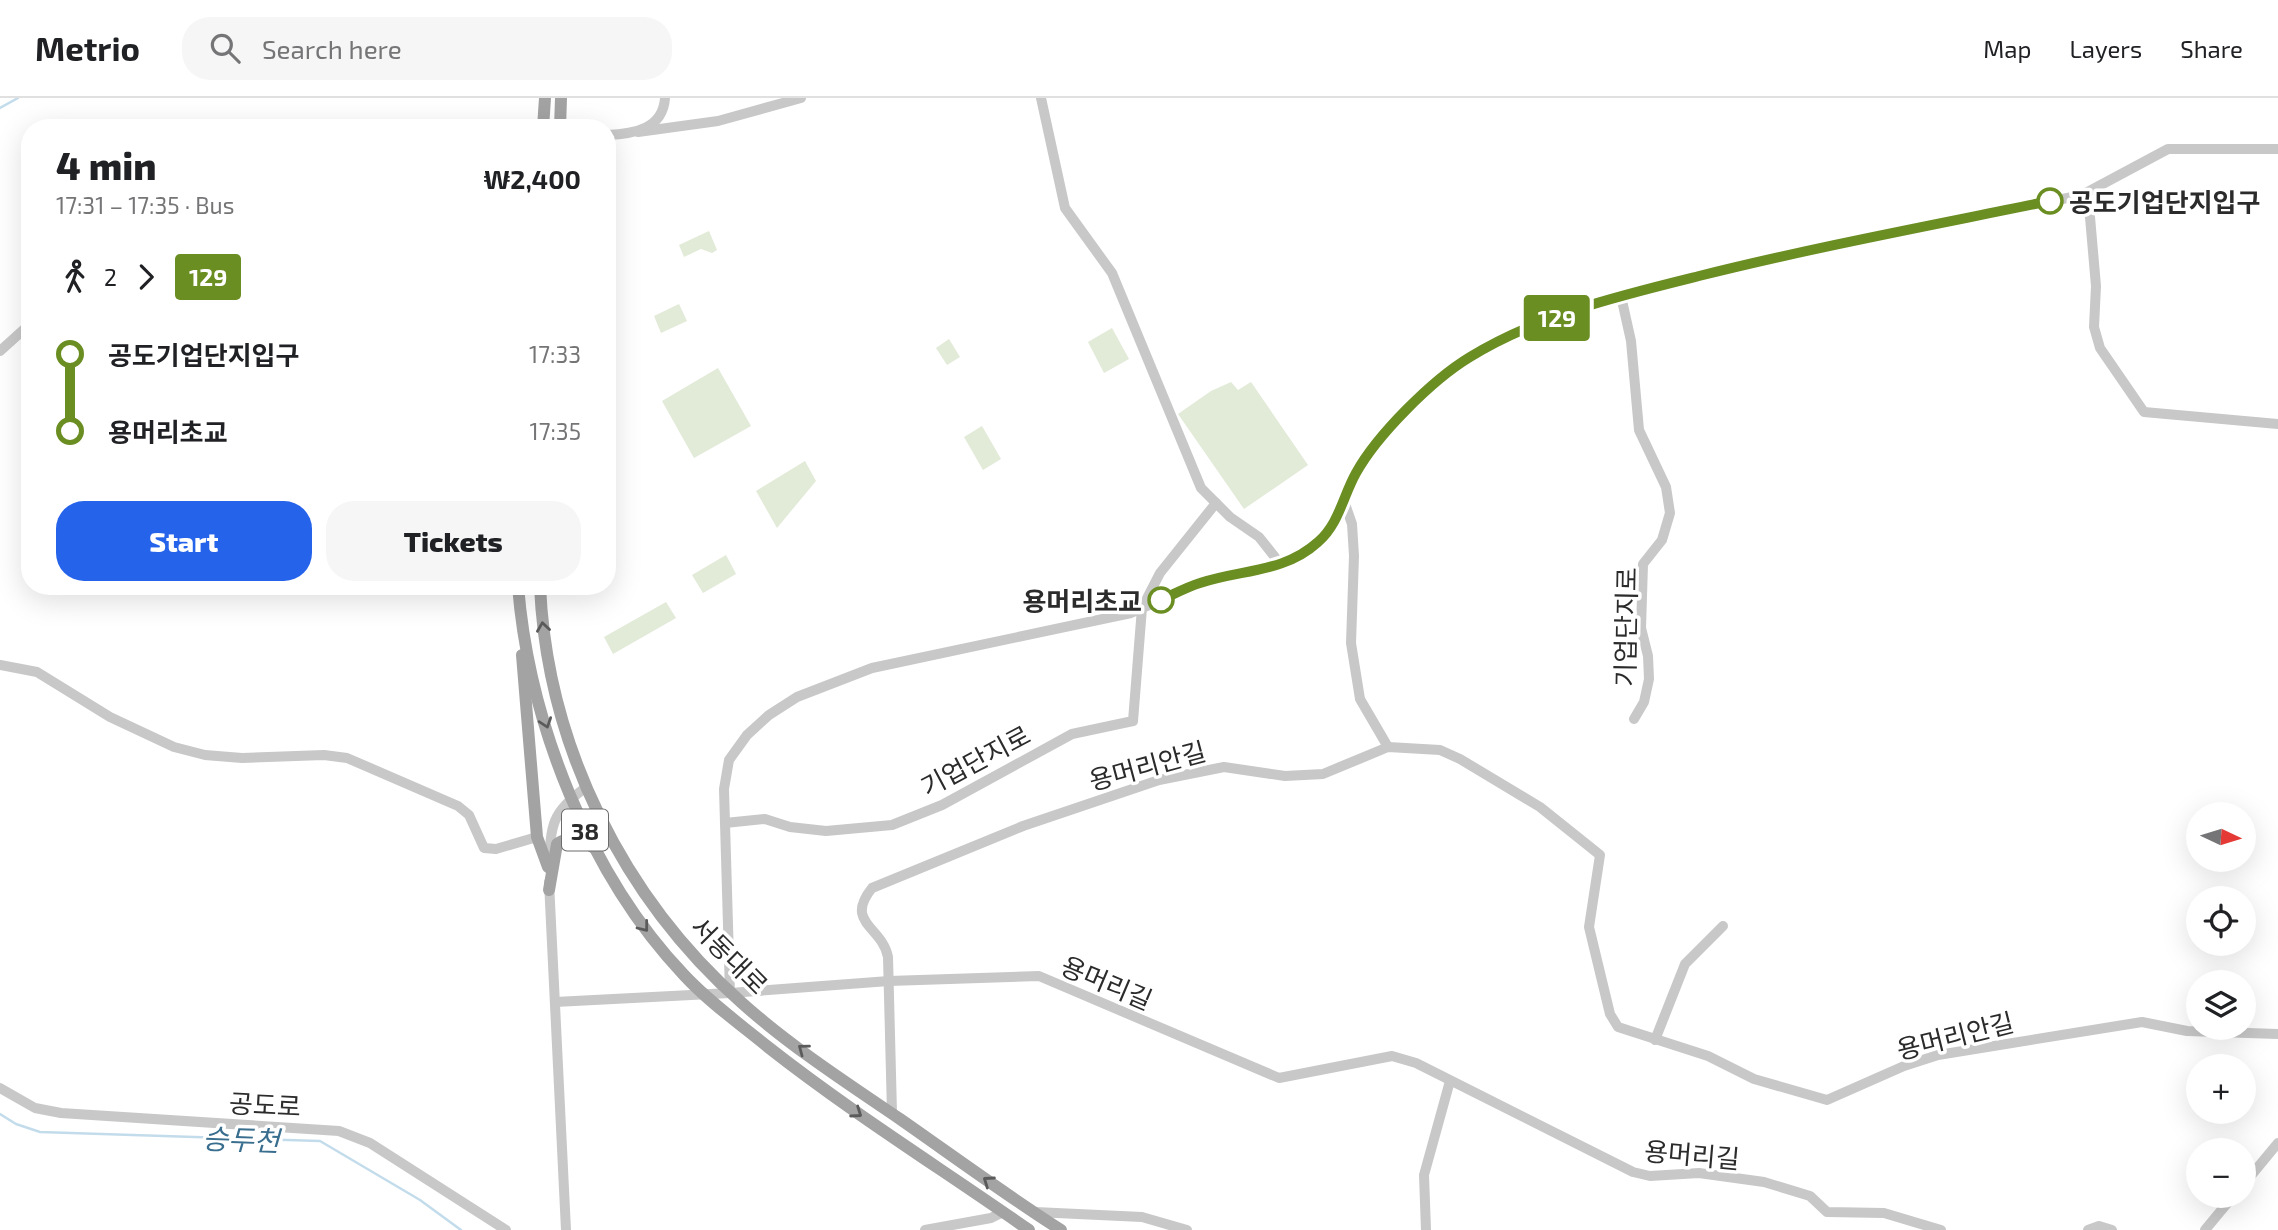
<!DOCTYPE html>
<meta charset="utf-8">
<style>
:root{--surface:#fff;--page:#f6f6f6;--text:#202124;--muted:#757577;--line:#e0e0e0;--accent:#2563eb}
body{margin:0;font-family:"Exo 2","Noto Sans KR",sans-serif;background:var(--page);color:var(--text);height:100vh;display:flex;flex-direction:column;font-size:26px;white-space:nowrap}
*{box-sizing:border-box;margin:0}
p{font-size:23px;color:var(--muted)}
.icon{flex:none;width:38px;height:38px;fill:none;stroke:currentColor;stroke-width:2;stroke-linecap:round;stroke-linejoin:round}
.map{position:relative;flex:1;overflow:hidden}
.details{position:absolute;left:21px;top:21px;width:595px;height:476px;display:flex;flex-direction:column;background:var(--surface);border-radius:28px;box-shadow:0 7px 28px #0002}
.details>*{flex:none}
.badge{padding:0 14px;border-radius:5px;font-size:24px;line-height:46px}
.needle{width:46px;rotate:94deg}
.fabs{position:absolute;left:2186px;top:704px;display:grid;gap:14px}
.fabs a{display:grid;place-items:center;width:70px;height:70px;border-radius:50%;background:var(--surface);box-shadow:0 7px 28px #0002;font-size:35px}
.map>.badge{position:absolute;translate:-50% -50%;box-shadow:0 0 0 4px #fff}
.legs{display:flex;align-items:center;gap:10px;height:77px;padding:0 35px;font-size:23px}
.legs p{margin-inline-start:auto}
.head{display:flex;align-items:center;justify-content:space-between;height:119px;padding:0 35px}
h1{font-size:38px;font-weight:800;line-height:52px}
.button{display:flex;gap:14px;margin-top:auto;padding:14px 35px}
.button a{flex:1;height:80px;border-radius:28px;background:var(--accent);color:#fff;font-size:28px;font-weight:800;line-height:80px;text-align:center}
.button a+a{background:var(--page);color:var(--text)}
ul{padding:0 35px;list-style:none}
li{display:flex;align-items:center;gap:24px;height:77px;font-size:26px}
li i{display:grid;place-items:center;width:10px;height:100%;margin:0 9px;background:currentColor}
li i::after{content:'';width:18px;height:18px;margin:-9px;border:5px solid;border-radius:50%;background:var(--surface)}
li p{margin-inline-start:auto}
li:first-child i{background:linear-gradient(#0000 50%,currentColor 0)}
li:last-child i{background:linear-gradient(currentColor 50%,#0000 0)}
header{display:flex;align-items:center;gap:42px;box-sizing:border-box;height:98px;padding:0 35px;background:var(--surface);border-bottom:2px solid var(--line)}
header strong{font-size:33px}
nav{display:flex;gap:38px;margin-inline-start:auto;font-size:24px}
.search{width:490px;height:63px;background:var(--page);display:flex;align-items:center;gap:18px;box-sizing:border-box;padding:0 24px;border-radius:28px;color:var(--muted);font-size:26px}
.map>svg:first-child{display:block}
.green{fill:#e2ead8}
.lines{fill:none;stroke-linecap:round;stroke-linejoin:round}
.stream{stroke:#c3dceb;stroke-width:2.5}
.minor{stroke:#c8c8c8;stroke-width:10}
.major{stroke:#a3a3a3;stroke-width:12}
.oneway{stroke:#5b5b5b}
.line-1-casing{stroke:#fff;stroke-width:16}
.line-1{stroke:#6b8e23;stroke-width:10}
.stop-1-dot{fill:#fff;stroke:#6b8e23;stroke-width:3.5}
.labels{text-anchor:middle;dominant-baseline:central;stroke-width:7;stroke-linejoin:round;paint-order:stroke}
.shield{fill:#fff;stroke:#6b6b6b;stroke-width:2}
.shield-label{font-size:24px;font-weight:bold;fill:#2b2b2b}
.stop-label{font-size:26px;font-weight:bold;fill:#2b2b2b;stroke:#fff;text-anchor:start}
.street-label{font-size:26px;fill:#2b2b2b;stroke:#fff}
.water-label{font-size:28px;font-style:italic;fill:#396e8e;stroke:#fff}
</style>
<header>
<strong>Metrio</strong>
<div class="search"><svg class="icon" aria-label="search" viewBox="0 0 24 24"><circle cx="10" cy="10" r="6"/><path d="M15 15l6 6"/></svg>Search here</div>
<nav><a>Map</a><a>Layers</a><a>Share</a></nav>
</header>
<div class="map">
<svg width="2278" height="1132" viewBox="0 0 2278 1132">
<rect width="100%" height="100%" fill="#fff"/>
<!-- green -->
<g class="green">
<path d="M709,133L717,152L712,155L701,151L684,159L679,147Z"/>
<path d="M679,206L687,223L661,235L654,218Z"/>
<path d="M1112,230L1129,261L1104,275L1088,244Z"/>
<path d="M949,241L960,259L947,267L936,250Z"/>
<path d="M718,270L751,328L694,360L662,303Z"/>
<path d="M1231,284L1238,292L1251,284L1308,367L1244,411L1178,316L1211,293Z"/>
<path d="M982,328L1001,361L983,372L964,339Z"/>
<path d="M805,363L816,383L777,430L756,393Z"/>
<path d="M726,457L736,476L703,495L692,477Z"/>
<path d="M666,504L676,520L613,556L604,539Z"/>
</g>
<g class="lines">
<!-- stream -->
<g class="stream">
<path d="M0,10L18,0"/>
<path d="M0,1016L16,1026L40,1034L320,1043L420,1102L461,1132"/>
</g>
<!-- minor -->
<g class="minor">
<path d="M1041,0L1065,110L1112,175L1201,390L1230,419L1259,439L1282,468"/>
<path d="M638,34L718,23L801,0"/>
<path d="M607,37C634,36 663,31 665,0"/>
<path d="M2082,97L2090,119L2096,188L2094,229L2100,250L2144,314L2278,326"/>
<path d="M1621,198L1631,243L1639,332L1666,389L1670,415L1662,442L1643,466L1641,530L1648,558L1649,581L1644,604L1634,621"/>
<path d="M0,253L30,226"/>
<path d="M1344,403L1352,426L1354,458L1351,545L1360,601L1388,649"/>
<path d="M0,567L37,574L110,619L174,649L205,657L242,660L324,657L347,660L458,708L469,717L484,750L496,751L537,739"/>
<path d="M725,725L765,721L790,729L826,733L892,727L942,707L1072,636L1133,623L1142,510L1160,475L1216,405"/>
<path d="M549,766C551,726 552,714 585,690"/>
<path d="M549,784L566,1132"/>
<path d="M730,895L889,883L1039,878L1279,980L1392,958L1416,965L1633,1074L1650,1078L1699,1075L1764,1084L1810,1098L1827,1114L1884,1115L1941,1132"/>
<path d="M555,904L730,895L724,691L729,662L747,637L769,617L797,599L872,570L1131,515L1200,485L1282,468L1318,444L1332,427L1369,353L1426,295L1469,259L1548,223L1633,194L1761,162L2082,97L2168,51H2278"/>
<path d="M1655,942L1685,866L1723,828"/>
<path d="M0,990L35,1010L61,1015L339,1033L370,1045L506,1132"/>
<path d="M892,1015L888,859C882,828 844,825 872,790L1023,728L1159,682L1224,669L1285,678L1323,676L1388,649L1440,652L1460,661L1540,709L1600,757L1589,829L1610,916L1618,929L1708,958L1754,981L1827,1002L1904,968L1938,957L2142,924L2187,933L2278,936"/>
<path d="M2244,1086L2278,1045"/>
<path d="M1035,1114L1142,1119L1187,1132"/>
<path d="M925,1132L991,1120L1003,1114"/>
<path d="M1426,1132L1424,1077L1450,983"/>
<path d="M2088,1132L2099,1128L2112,1132"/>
<path d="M2205,1132L2234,1097"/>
</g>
<!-- major -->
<g class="major">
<path d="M543,30L545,0"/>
<path d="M560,30L561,0"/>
<path d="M518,488C529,624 589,777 684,877C709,904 740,926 768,949C852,1015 942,1071 1029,1132"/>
<path d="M540,488C547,647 623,800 742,905C790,948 847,985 900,1021C953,1058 1006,1097 1061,1132"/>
<path d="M522,557L537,739L548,769"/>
<path d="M549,792L557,746C572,736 581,742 596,751"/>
</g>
</g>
<!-- one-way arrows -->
<defs><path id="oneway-chevron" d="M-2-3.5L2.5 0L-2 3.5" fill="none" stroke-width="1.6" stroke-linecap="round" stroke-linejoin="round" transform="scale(1.75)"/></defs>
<g class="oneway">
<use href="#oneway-chevron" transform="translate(543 529) rotate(-98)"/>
<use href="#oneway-chevron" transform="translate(546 625) rotate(71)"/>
<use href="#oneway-chevron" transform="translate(644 829) rotate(52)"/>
<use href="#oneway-chevron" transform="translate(803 951) rotate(-143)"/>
<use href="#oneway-chevron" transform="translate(857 1015) rotate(35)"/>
<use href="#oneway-chevron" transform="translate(988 1083) rotate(-145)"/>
</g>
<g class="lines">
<defs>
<path id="line-1" d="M1161,502C1174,496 1187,489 1200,485C1242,471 1284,475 1318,444C1339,426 1343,398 1356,375C1377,337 1432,282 1470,259C1538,217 1622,197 1699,178C1815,149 1933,127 2050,103"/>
</defs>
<!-- line-1 casing -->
<use href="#line-1" class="line-1-casing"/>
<!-- line-1 -->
<use href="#line-1" class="line-1"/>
</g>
<!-- markers -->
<g class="stop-1-dot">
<circle cx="2050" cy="103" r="12"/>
<circle cx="1161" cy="502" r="12"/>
</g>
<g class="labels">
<!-- shield labels -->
<rect class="shield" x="562" y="711.5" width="46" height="41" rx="5"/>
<g class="shield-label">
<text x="585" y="732">38</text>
</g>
<!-- stop labels -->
<g class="stop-label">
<text x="2069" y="103">공도기업단지입구</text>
<text x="1142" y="502" text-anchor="end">용머리초교</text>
</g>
<!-- street labels -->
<g class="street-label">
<text transform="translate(1625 529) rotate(-89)">기업단지로</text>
<text transform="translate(975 662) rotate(-28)">기업단지로</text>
<text transform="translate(1147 667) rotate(-15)">용머리안길</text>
<text transform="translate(730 857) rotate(45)">서동대로</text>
<text transform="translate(1107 884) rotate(23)">용머리길</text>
<text transform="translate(1955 937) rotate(-14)">용머리안길</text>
<text transform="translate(265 1006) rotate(3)">공도로</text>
<text transform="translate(1692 1056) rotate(5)">용머리길</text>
</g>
<!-- water labels -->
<g class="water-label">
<text transform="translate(241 1041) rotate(2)">승두천</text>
</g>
</g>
</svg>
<div class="fabs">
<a><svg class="needle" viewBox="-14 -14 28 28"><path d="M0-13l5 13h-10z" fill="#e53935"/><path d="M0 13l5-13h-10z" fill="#757577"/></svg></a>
<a><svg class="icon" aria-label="locate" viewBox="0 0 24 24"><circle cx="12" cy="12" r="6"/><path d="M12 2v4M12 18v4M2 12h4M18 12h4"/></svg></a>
<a><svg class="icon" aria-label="layers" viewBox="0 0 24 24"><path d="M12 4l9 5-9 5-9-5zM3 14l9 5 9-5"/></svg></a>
<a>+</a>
<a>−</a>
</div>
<b class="badge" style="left:1557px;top:220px;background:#6b8e23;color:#fff">129</b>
<section class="details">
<div class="head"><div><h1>4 min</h1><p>17:31 – 17:35 · Bus</p></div><b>₩2,400</b></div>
<div class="legs"><svg class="icon" aria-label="walk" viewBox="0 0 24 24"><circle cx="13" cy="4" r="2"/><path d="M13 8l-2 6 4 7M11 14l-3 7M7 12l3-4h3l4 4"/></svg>2<svg class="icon" aria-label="forward" viewBox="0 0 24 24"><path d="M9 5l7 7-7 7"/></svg><b class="badge" style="background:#6b8e23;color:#fff">129</b></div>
<ul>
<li><i style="color:#6b8e23"></i><b>공도기업단지입구</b><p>17:33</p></li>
<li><i style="color:#6b8e23"></i><b>용머리초교</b><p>17:35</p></li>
</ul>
<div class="button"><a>Start</a><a>Tickets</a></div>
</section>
</div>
